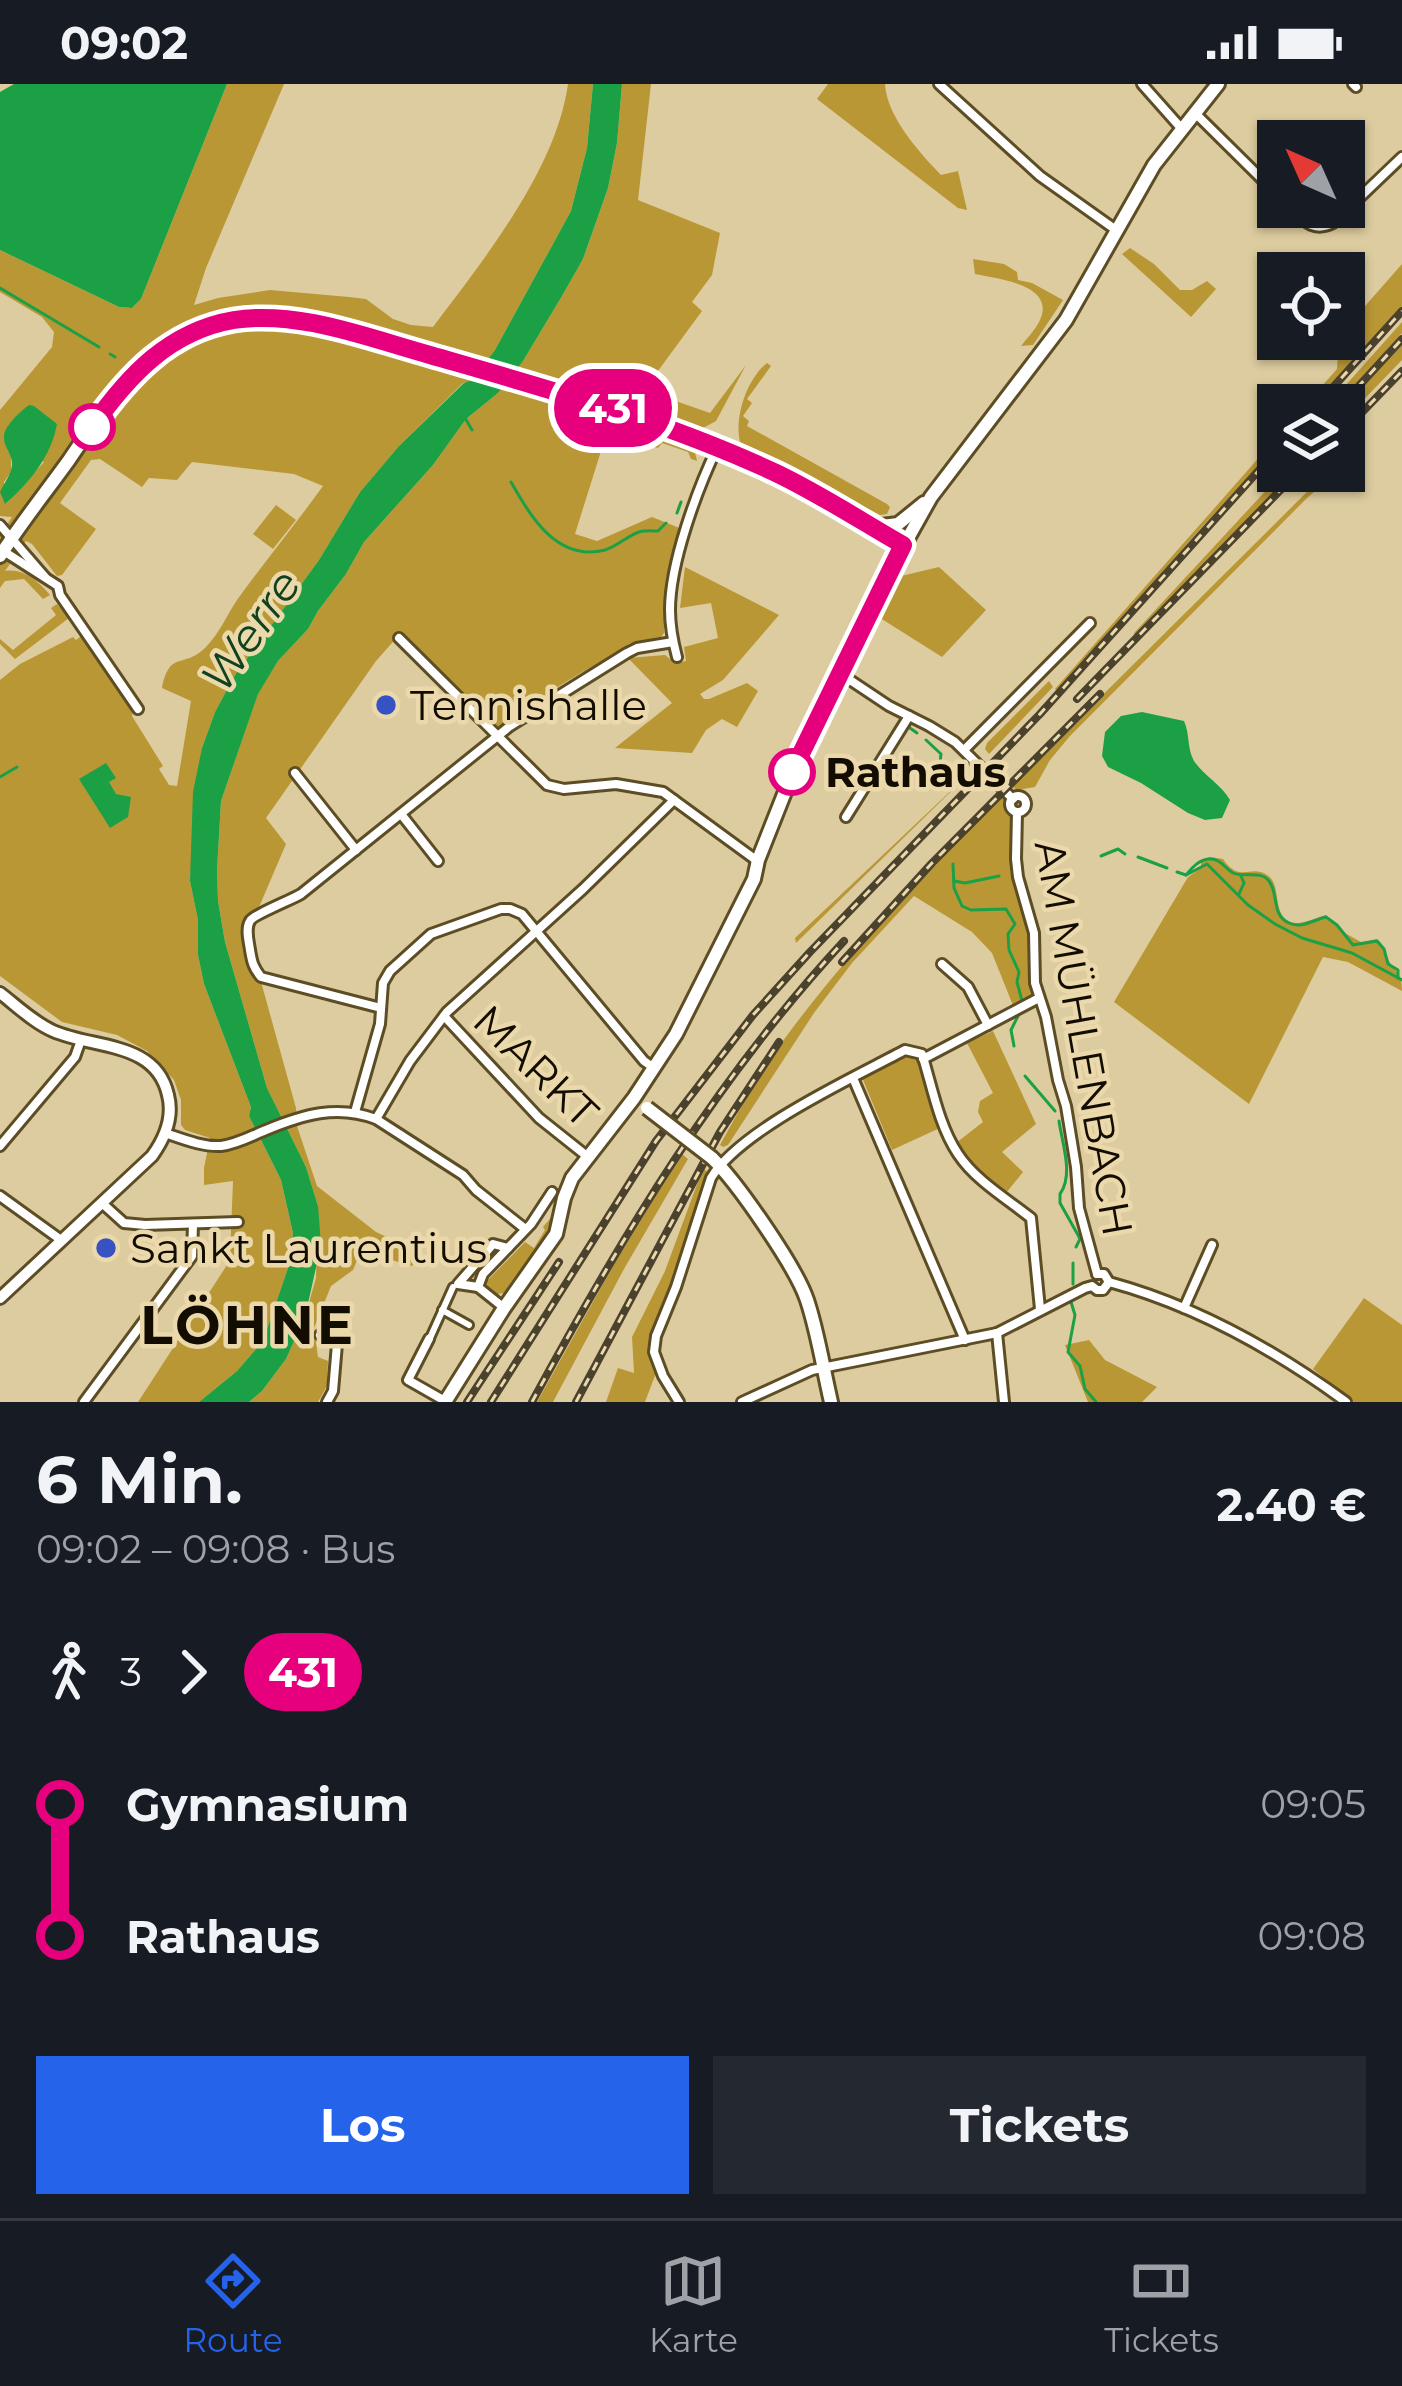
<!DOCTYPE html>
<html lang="de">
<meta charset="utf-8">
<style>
:root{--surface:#171b24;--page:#242831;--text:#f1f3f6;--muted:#9ea1a6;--line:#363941;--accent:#2563eb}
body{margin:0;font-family:Montserrat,sans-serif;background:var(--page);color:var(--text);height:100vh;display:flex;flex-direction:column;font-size:45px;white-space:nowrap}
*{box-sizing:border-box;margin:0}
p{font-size:39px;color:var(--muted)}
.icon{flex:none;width:66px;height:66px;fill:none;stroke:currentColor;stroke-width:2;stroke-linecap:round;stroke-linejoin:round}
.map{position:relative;height:1318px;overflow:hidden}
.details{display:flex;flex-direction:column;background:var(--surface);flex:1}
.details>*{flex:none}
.badge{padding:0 24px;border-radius:39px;font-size:42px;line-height:78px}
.needle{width:78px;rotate:315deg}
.tools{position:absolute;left:1257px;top:36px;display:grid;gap:24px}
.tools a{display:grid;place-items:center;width:108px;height:108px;border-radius:0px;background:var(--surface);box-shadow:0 3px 9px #0004;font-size:60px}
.map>.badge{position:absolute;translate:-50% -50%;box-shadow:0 0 0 6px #fff}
.legs{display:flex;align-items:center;gap:18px;height:132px;padding:0 36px;font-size:39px}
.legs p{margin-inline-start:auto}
.summary{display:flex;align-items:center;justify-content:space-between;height:204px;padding:0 36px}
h1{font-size:66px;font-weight:700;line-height:90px}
.primary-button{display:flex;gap:24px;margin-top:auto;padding:24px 36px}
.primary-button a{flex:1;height:138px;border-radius:0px;background:var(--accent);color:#fff;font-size:48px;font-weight:700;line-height:138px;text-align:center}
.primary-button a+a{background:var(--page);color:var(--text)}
ul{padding:0 36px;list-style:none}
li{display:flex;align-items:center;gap:42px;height:132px;font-size:45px}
li i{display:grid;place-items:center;width:18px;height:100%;margin:0 15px;background:currentColor}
li i::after{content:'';width:30px;height:30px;margin:-15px;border:9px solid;border-radius:50%;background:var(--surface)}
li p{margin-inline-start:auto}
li:first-child i{background:linear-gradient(#0000 50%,currentColor 0)}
li:last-child i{background:linear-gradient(currentColor 50%,#0000 0)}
.status{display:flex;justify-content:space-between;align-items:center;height:84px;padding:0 60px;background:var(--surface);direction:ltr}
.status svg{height:33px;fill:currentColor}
.tabs{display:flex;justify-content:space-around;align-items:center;height:168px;border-top:3px solid var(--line);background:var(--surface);font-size:33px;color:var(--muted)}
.tabs a{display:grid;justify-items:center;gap:6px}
.tabs .on{color:var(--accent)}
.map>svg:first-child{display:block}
.green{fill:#ba9735;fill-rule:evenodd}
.water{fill:#1ba046}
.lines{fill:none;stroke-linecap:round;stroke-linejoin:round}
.stream{stroke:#1ba046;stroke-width:3}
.pedestrian-casing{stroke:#5d4d25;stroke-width:12}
.minor-casing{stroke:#5d4d25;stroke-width:14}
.tertiary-casing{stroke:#5d4d25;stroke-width:16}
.secondary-casing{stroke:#5d4d25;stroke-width:18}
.pedestrian{stroke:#fff;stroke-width:6}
.minor{stroke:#fff;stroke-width:8}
.tertiary{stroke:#fff;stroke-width:10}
.secondary{stroke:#fff;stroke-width:12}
.rail-casing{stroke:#4b422d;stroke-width:8}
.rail{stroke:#ebd9ac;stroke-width:3;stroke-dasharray:9;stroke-linecap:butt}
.secondary-bridge-casing{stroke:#5d4d25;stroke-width:18;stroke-linecap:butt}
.secondary-bridge{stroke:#fff;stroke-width:12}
.line-1-casing{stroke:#fff;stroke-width:27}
.line-1{stroke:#e6007e;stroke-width:18}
.stop-1-dot{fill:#fff;stroke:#e6007e;stroke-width:6}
.poi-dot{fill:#3652c3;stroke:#ebd9ac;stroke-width:4.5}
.labels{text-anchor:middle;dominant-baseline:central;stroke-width:9;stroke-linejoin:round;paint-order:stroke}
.poi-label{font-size:42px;fill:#130d01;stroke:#ebd9ac;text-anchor:start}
.stop-label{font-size:42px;font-weight:bold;fill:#130d01;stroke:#ebd9ac;text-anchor:start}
.street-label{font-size:42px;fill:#130d01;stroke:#ebd9ac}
.water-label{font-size:45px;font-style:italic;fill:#12411e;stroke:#ebd9ac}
.district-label{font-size:54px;font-weight:bold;letter-spacing:3px;fill:#130d01;stroke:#ebd9ac}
</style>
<div class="status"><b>09:02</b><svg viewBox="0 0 49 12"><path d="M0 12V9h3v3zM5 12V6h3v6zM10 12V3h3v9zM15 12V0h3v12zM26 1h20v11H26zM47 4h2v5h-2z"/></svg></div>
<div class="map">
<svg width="1402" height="1318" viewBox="0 0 1402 1318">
<rect width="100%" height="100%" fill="#ddcca0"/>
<!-- green -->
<g class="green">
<path d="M227,0H284L206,184L194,221L218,214L270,206L349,213L366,215L393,235L411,241L433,243C484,175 556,86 568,0H593L587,64L571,127L495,266L472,297L463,299L399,362L360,408L319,476L235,591L215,628L202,664L190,797L198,836V871L204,900L251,1023L249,1032L281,1096L293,1149L288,1184L263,1257L237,1287L199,1318H138L227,1181L230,1172L233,1097L204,1101V1084L210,1054L185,1046L181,1041V1016L174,996L147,967L117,951L62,938L0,892V596L20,580L73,553L76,556L89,546L135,619L132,632L163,682L159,685L169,701L177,702L191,617L162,604C170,565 183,586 206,563C219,550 227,531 237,516C265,477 295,441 323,402L294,390L192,378L177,396L149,394L142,403L100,375L91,376L60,419L96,445L62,491L57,492L32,460L26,457L5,487C24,484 38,497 50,511L43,515L24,495L5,497L0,504V451L12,433L0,432V326L52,263L54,248L42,233L0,208V166L119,223L132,224L141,215ZM11,367L44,378L5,420L4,398L11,388Z"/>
<path d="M622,0H651L638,116L720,149L712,191L692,218L702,227L644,306L710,329L746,281L716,337L703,344L562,296L552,317L595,329L694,364L697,377L691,375L688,368L662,359L658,364L607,348L575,450L597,457L652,433L682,445L666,495L664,549L661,553L628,560L629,563C582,587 536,614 497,646L399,551L376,577L266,734L286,760L250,844L255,886L260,894L296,1024L297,1042L317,1102L376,1148L421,1169L412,1182L361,1167L353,1186L331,1202L314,1244L318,1273L328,1277L327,1302L318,1318H249L262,1307L286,1275L305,1233L316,1194L318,1122L306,1083L267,1004L225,858L218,817L217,786L221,717L258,609L278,577L308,545L318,527L346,490L364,458L433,381L466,335L498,309L523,277L562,212L583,175L608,104L617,59Z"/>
<path d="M828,0H885C887,33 919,68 941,91L958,87L967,126L958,124L817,15Z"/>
<path d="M1130,164L1154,180L1180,206H1192L1207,197L1216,205L1191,233L1122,170Z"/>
<path d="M973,175L1004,180L1017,188L1018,196L1032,199L1063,216L1033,261L1021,262C1027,254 1036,245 1040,236C1056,200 997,195 975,190Z"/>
<path d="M1402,180V222L1315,321H1305L1337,285L1339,255H1344V246Z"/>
<path d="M1402,238V249L1337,321H1328Z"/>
<path d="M1402,258V276L1344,336V322Z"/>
<path d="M767,279L771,282L747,315L752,319L743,332L749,337L747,342L887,420L890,423L887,430L880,431L740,358C734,333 747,295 767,279Z"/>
<path d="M1278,352V362L1202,443L1057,608L1055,605Z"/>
<path d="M1284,387H1295L1134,552V549Z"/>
<path d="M1328,387H1339L1307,414L1070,652L1050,676L1035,703L1017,706L1011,702Z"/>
<path d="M276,421L296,436L273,465L253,450Z"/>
<path d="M685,483L779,531L723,596L700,610L704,615H709L747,599L758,607L737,643L722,635L706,646L692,669L615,664L672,619L628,574L665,571L675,579L686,577L684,563L718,554L711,519L680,524Z"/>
<path d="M939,483L986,526L942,573L877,532L897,493Z"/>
<path d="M57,520L69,534L15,575L0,560V555L13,566L56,531L51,524Z"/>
<path d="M1049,597L1053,603L989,670L985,665L987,659Z"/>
<path d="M976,683L796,859L795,854Z"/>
<path d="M1004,710C1018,737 1011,764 1016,794C1022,829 1033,850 1031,887C1031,898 1034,906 1032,916L1014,924L992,869L972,848L914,812L852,879L814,929L728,1061L723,1063L720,1061C741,1023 762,985 788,950C852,864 928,786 1004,710Z"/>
<path d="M1210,773L1223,775C1240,800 1250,780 1267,791C1284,801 1269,838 1297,839C1305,839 1318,833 1326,831L1343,848L1361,858L1377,855C1386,863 1384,867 1389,877C1396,889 1402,890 1402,907L1348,878L1323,873L1249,1020L1114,918L1188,793L1201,784V776Z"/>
<path d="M993,947L1036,1040L1002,1068L1023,1088L1006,1109L976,1083L956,1059L983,1038L978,1028L980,1017L993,1009L967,959Z"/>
<path d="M905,969L918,971L942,1043L892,1066L861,991Z"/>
<path d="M681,1069L688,1075L624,1185L553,1318H537L613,1182Z"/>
<path d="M703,1084L709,1089L651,1258L656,1289L645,1318H606L618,1284L634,1289L632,1253L665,1187Z"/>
<path d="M554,1130C546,1162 526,1187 504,1209L491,1211L485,1205V1199L525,1158L534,1164L545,1146L543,1143Z"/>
<path d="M1364,1214L1402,1241V1318H1354L1313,1285Z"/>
<path d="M1089,1256L1105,1276L1157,1303L1142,1318H1088L1065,1261Z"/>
</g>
<!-- water -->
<g class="water">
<path d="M14,0H227L141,215L132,224L119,223L0,166V8Z"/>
<path d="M593,0H622L617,59L608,104L583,175L562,212L523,277L498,309L466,335L433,381L364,458L346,490L318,527L308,545L278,577L258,610L221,717L217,786L218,817L225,858L267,1004L306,1083L318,1122L321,1161L305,1233L286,1275L262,1307L249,1318H199L237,1287L263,1257L288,1184L293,1149L281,1096L249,1032L251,1023L204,900L198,871V836L190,797L193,708L202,664L215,628L235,591L319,476L360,408L399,362L464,299L472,296L495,266L571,127L587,64Z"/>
<path d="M29,321L34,322L57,340C51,373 29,399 5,420L0,408C4,399 11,391 12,381C13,370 3,363 4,352C5,341 21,327 29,321Z"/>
<path d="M1142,628L1184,637C1190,650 1187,665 1194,677C1204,692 1221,700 1230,716L1222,734L1205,736L1188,729L1141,699L1108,683L1102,672L1105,648L1121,632Z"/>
<path d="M106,679L116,694L109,698L116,710L131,713L128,733L110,744L79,695Z"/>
</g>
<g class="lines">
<!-- stream -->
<g class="stream">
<path d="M0,204L99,263"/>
<path d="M110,270L115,273"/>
<path d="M464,332L472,346"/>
<path d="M511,398C531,433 557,478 605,466C618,462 627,452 639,448C645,446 652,447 658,447L666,439"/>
<path d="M677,429L681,418"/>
<path d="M907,642L917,649"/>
<path d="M926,656L941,670L938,696"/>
<path d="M0,693L17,683"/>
<path d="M1101,772L1118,765L1125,770"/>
<path d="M1138,773L1167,784"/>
<path d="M953,780L954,804L962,822L971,826L1006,825L1015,840L1008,850L1009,866L1019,888L1017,898L1022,917"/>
<path d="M1177,788L1186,791L1207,780L1248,821L1275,840L1302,854L1352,869L1402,896"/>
<path d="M1186,791C1192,784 1198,776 1209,775C1221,774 1224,784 1233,789C1244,794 1261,786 1269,797C1279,810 1271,831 1289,839C1301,845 1313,836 1326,833L1337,841L1353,861L1377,857L1384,865L1388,880L1398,886V894"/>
<path d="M954,797L965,799L999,792"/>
<path d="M1239,810L1244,799L1241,792"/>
<path d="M1014,962L1011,946L1018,932"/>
<path d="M1025,992L1055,1027"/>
<path d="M1059,1037C1062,1059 1074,1091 1060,1110V1119L1078,1151L1080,1155L1076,1163"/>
<path d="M1073,1200V1179"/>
<path d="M1071,1218L1075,1231L1068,1268L1080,1282L1085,1305L1096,1318"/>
</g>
<defs>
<g id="pedestrian">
<path d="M442,1226L469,1241"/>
<path d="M430,1254L453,1203"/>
</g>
<g id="minor">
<path d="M939,0L1040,92L1116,146"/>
<path d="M1142,0L1181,44"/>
<path d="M1353,0L1356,3"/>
<path d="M1195,29L1278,111"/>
<path d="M1290,123C1304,137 1313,149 1333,139L1402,73"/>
<path d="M0,441L45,493"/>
<path d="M5,468L58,502L60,511L138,625"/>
<path d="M399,554L547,701L564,705L616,700L663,708L756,776"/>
<path d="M677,573C673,558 670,542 670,526C670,479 697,406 717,364"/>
<path d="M841,590L889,622L929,642L955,658L1013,715"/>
<path d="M964,666L1090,539"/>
<path d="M295,689L356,766"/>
<circle cx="1018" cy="720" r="8"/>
<path d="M1017,728L1016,775L1018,793L1034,849L1035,899L1046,933L1058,996L1066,1022L1076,1083L1079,1124L1097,1190"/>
<path d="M401,730L438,777"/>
<path d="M846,733L909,632"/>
<path d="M942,880L968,903L988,941"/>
<path d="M381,924L261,893C253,883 252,878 250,866C249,858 245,845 250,837C253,831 291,816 301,810L510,642L627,569L637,564L673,558"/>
<path d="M444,932L539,1034L588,1073"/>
<path d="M923,975L1039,914"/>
<path d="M853,994L965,1256"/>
<path d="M355,1028L380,940L383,899L390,887L431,850L501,825H510L522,830L644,977L654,984"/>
<path d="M376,1035L410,977L447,928L583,805L674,716"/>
<path d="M165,1049C183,1055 202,1063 221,1062C237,1060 251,1052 266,1046C302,1031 337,1020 376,1035L463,1091L476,1106L524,1144"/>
<path d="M0,1062L75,973L81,956"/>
<path d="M0,1112L61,1156"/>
<path d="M103,1120L124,1139L145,1141L238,1138"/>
<path d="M1097,1190H1104L1109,1198C1194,1221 1275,1266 1346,1318"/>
<path d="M478,1203L483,1190L531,1140L552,1108"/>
<path d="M503,1223L478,1203L458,1200L493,1160L508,1164"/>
<path d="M1184,1224L1212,1161"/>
<path d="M997,1249L1004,1318"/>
<path d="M320,1251L337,1260L333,1307L327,1318"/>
<path d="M429,1255L408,1296L445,1317"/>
<path d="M84,1318L192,1172L193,1140"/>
<path d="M679,1318L663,1292L654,1268L656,1252L676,1203L711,1094C741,1045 853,994 905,966L922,970C932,1002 939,1042 958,1070C975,1096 1007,1115 1031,1134L1040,1225"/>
<path d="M742,1318L812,1286L997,1249L1085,1204L1092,1202L1097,1206H1103L1109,1198"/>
</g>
<path id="tertiary" d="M0,909C17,922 33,938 53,947C94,965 156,957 168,1011C174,1034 165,1054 152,1072L0,1214"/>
<g id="secondary">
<path d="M874,443L898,440L924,419"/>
<path d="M0,472C21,439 46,408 69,376C102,328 131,279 186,252C213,238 244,232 274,234C331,237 387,259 442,275C556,307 669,339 777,389C821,410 861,437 903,461"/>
<path d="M712,1074C737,1098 796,1183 807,1216C818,1249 823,1284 831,1318"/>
<path d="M445,1318L504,1224L556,1150L564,1114L572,1094L634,1014L676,950L754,795L758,776L798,675L893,481L931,413L1066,236L1154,81L1218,0"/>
</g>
</defs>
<!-- pedestrian casing -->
<use href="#pedestrian" class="pedestrian-casing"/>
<!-- minor casing -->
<use href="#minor" class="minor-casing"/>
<!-- tertiary casing -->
<use href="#tertiary" class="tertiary-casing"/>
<!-- secondary casing -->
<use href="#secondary" class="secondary-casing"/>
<!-- pedestrian -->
<use href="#pedestrian" class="pedestrian"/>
<!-- minor -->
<use href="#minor" class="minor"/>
<!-- tertiary -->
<use href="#tertiary" class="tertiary"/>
<!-- secondary -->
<use href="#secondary" class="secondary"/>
<defs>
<g id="rail">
<path d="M1345,317L1402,255"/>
<path d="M1317,321L1402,227"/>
<path d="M1344,347L1402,287"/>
<path d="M1077,615L1299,387"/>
<path d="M842,878L932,779L1100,610"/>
<path d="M467,1318L559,1178"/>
<path d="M491,1318L656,1057L753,931L810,868L1040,630L1278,365"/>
<path d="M532,1318C622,1152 715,996 844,857"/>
<path d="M576,1318L720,1048L779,958"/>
</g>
</defs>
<!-- rail casing -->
<use href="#rail" class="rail-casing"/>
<!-- rail -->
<use href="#rail" class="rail"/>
<defs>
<path id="secondary-bridge" d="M647,1024L712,1074"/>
</defs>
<!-- secondary-bridge casing -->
<use href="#secondary-bridge" class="secondary-bridge-casing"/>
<!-- secondary-bridge -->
<use href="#secondary-bridge" class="secondary-bridge"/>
</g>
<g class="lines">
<defs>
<path id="line-1" d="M92,343C128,292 169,247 234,236C299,226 368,254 430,271C548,305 665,337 776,389C820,410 861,437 903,461L792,688"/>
</defs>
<!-- line-1 casing -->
<use href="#line-1" class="line-1-casing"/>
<!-- line-1 -->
<use href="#line-1" class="line-1"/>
</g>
<!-- markers -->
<g class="stop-1-dot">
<circle cx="92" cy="343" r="21"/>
<circle cx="792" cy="688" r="21"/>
</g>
<g class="poi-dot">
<circle cx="386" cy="621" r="12"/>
<circle cx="106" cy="1164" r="12"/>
</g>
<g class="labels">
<!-- poi labels -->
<g class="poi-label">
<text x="410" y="621">Tennishalle</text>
<text x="130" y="1164">Sankt Laurentius</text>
</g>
<!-- stop labels -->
<g class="stop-label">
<text x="825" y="688">Rathaus</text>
</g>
<!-- street labels -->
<g class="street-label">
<text transform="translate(1084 954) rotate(80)">AM MÜHLENBACH</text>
<text transform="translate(536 982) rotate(44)">MARKT</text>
</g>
<!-- water labels -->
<g class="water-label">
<text transform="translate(250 546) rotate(-55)">Werre</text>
</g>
<!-- district labels -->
<g class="district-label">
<text x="248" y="1241">LÖHNE</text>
</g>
</g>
</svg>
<div class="tools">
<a><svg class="needle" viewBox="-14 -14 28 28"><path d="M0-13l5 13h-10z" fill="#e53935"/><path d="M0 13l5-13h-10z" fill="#9ea1a6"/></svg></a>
<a><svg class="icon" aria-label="locate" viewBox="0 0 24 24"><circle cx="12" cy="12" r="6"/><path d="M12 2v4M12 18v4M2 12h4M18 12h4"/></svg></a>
<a><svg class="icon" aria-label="layers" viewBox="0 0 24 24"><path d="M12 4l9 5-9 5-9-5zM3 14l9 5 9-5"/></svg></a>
</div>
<b class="badge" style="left:613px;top:324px;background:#e6007e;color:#fff">431</b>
</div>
<section class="details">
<div class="summary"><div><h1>6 Min.</h1><p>09:02 – 09:08 · Bus</p></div><b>2.40 €</b></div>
<div class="legs"><svg class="icon" aria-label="walk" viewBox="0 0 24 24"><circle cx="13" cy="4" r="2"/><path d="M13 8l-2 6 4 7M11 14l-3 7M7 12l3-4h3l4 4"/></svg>3<svg class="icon" aria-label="forward" viewBox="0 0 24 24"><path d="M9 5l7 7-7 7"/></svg><b class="badge" style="background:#e6007e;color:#fff">431</b></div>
<ul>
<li><i style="color:#e6007e"></i><b>Gymnasium</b><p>09:05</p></li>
<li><i style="color:#e6007e"></i><b>Rathaus</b><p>09:08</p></li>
</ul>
<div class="primary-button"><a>Los</a><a>Tickets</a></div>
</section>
<nav class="tabs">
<a class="on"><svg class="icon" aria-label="directions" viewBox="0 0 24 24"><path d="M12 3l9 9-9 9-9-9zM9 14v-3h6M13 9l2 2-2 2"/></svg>Route</a>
<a><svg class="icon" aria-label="map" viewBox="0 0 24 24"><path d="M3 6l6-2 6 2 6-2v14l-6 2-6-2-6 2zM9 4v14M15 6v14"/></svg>Karte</a>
<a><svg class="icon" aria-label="tickets" viewBox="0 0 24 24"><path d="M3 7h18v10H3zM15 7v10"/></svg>Tickets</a>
</nav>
